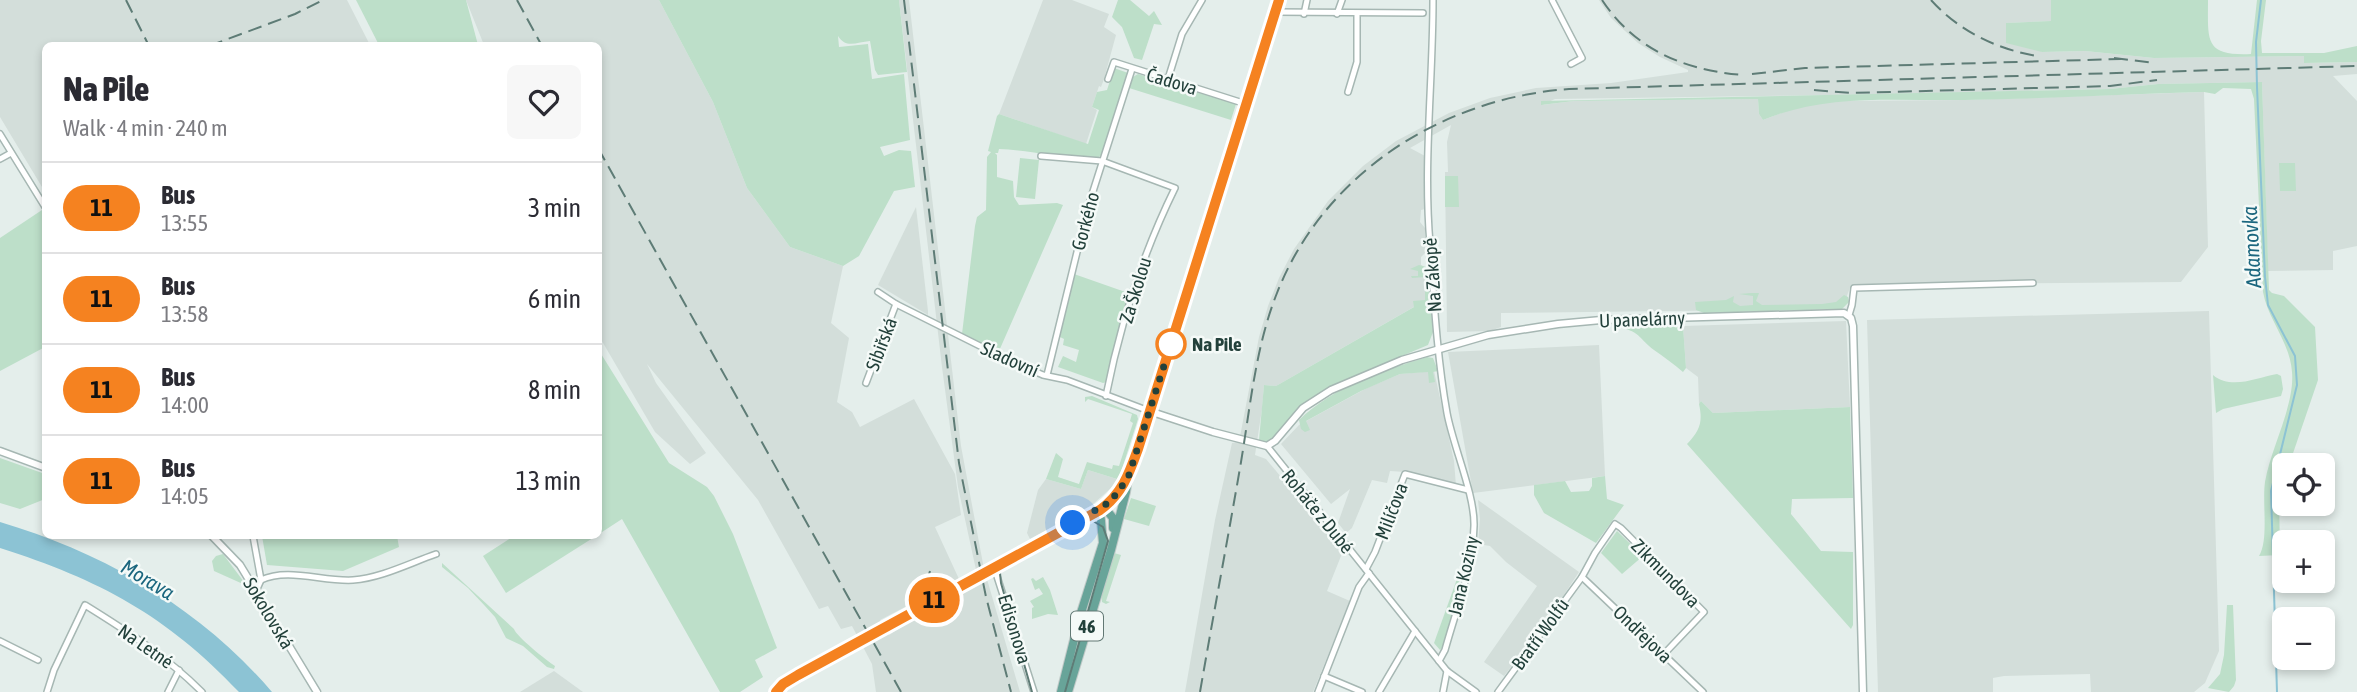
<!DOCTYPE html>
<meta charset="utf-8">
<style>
:root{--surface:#fff;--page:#f7f7f7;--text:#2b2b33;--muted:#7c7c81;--line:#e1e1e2}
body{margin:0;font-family:"Asap Condensed",sans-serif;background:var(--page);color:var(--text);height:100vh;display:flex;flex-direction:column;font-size:26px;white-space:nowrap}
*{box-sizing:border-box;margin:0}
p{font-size:23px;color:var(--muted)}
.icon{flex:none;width:38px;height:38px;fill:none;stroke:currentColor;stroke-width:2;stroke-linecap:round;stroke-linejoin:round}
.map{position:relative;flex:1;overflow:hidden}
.panel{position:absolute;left:42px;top:42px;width:560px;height:497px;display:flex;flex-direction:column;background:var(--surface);border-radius:10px;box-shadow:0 4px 10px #0003}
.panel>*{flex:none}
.badge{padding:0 14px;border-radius:23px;font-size:24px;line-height:46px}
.controls{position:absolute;left:2272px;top:453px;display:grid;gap:14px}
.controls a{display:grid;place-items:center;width:63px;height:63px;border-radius:10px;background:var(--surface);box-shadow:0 4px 10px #0003;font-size:35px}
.you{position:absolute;width:35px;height:35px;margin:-18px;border:5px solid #fff;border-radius:50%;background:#1a73e8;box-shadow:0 0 0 10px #1a73e833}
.map>.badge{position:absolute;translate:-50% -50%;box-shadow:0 0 0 4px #fff}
.round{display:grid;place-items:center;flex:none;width:74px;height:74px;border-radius:10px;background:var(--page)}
.overview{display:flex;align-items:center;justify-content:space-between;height:119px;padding:0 21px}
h1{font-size:33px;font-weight:800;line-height:52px}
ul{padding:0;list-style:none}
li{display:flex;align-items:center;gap:21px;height:91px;padding:0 21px;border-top:2px solid var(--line)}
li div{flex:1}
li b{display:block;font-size:26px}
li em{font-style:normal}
li .badge{min-width:77px;font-weight:700;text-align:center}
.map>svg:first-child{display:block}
.built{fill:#d3deda}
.green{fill:#bddfc9}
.water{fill:#8cc3d4}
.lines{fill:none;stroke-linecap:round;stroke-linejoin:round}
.stream{stroke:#8cc3d4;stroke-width:2}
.minor-casing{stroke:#a6b7b3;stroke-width:8}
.tertiary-casing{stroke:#a6b7b3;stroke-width:9}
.secondary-casing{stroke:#a3bab4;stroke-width:10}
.primary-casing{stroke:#c1cac8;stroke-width:10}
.minor{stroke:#fff;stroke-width:5}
.tertiary{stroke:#fff;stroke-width:6}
.secondary{stroke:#fff;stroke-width:7}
.primary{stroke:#68a499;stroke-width:8}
.tram{stroke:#5e7c76;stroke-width:2}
.rail{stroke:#5e7c76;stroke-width:2;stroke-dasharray:14 7;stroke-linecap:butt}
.line-casing{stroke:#fff;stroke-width:16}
.line{stroke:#f58220;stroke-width:10}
.walk{stroke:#23413b;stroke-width:7;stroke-dasharray:0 12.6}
.stop-dot{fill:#fff;stroke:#f58220;stroke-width:3.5}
.labels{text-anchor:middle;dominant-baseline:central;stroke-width:5;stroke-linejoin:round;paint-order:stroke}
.shield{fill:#f5faf8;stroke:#627874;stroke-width:2}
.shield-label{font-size:18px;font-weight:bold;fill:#23413b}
.street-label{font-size:19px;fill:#23413b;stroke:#f5faf8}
.stop-label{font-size:19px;font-weight:bold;fill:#23413b;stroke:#f5faf8;text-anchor:start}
.water-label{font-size:21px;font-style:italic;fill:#1b667e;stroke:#f5faf8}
</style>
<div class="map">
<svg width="2357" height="692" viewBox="0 0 2357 692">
<rect width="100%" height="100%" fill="#e4eeeb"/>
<!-- built -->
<g class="built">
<path d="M0,0H347L370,45L46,46L45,192L0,117Z"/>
<path d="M466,0H659L713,102L747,188L790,247L843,266L831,323L849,338L837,402L852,412L860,427L914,399L955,474L961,515L935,527L959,579L880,620L889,635L978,579L958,487L942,367L899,0H909L961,446L984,569L1020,692H876L872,664L852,626L841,629L828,606L819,609L758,500L647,364L656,383L706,453L690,464L655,432L599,336L598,46L484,45Z"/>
<path d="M1043,0H1072L1109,14L1104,27L1116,35L1104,79L1101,87L1099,86L1092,107L1097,110L1086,144L999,114Z"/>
<path d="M1599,0H2051L2052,21L2006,23L2042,52L2085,51L2154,58L2304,56L2305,63L2357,62V74L2333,76L2357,101V246L2333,251V270L2268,271L2262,82L2158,84L2110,89L1899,94L1555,99L1542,105L1574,101L1758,99L1759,114L1763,120L1797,107L1830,101L1963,100L2204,92L2208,247L2181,282L1851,285L1842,309L1501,313V327L1490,331L1447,332L1445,172H1448L1447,142L1451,125L1410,148L1425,156V209L1421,210L1420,222L1425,228V253L1421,257V265L1425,267L1426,300L1276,386L1264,385L1262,409L1255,455L1266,459L1343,551L1327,591L1350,601L1313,692H1185L1215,520L1232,443L1239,442L1259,337L1268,306L1279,278L1294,249L1328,201L1363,166L1396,141L1449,113L1490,98L1536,88L1611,83L1688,72V70L1660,57L1638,43L1611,18Z"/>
<path d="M916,207L928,311V315L878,285Z"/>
<path d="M2209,311L2219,651L2205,683L2194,692H2091L2090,674L2004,676L1993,678V692H1878L1867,320Z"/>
<path d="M1846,321L1850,407L1713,413L1701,401L1699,404L1698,377L1686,368L1683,326Z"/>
<path d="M1599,345L1605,476L1473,493L1448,352Z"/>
<path d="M1434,371L1454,461L1456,486L1405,472L1390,471L1387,483L1372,480L1352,528L1346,533L1338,523L1350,489L1331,504L1281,444L1299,425L1367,388L1400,374Z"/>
<path d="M1088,470L1117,479L1111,488L1092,505L1030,539L1027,533L1038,490L1046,479L1081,489Z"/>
<path d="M1478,500L1579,572L1544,625L1504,676L1484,662L1537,586L1506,562L1490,546L1478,544L1480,519Z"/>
<path d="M554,671L583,692H520Z"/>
</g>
<!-- green -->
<g class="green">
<path d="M356,0H466L478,45H379Z"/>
<path d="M659,0H899L907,72L878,75L875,70L870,41C857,42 846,49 838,36L839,47L868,44L872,79L904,74L910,140L880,147L884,156L899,150L911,151L915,187L894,191L859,256L843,266L790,247L747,188L713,102Z"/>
<path d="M1118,0H1130L1149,16L1154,11L1162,25L1154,24L1142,60L1134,58L1122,27L1112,17Z"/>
<path d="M2051,0H2208C2208,41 2204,56 2251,54L2257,0H2266L2261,41L2262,53H2324L2357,46V62L2304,63V56L2154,58L2085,51L2042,52L2006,43V23L2051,21Z"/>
<path d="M1114,68L1128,73L1101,155L1098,158C1064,160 1032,150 999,149L998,153H995L997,155V177L1013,181L1014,197L1019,205L1057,203L1063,205L999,351L962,334L975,226L977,217L986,210L987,157L991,152L988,151L997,116L999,114L1088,144L1099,110L1092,107L1097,92L1107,90Z"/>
<path d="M1138,74L1236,104L1231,120L1129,88L1133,77Z"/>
<path d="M2262,82L2269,290L2272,293L2284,296L2315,327L2318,380L2289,465L2284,466V480L2279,493L2280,555L2259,556C2269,540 2262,503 2265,482C2271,447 2295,405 2292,372C2290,342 2268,320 2263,292L2254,99L2251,89L2223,88L2215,94L2204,92C2124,94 2044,99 1964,100C1896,101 1827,93 1763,120L1759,114L1758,99L1574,101L1541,105V101L2110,89L2158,84Z"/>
<path d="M1020,158L1039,160L1035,199L1016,197Z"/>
<path d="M2279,163H2295L2296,191H2280Z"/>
<path d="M1445,176H1458L1459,207H1445Z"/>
<path d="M45,208V347L0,371V238Z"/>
<path d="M1419,265L1426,267L1427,270L1433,332L1428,345L1333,385L1296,411L1271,440L1263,443L1255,441L1259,440L1264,385L1276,386L1414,307L1413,301L1425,300V277L1412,278L1411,276H1418V271L1410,269Z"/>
<path d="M1074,274L1131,294L1107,382L1103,383L1058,367L1063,356L1076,362L1079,350L1063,345L1064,339L1058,336Z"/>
<path d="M1751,293H1759L1756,301L1762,305L1822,304L1836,302L1844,295L1848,297L1849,302L1842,309L1704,313L1696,310L1695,302L1726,300L1734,296L1733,302L1740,306L1753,305V296L1739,294Z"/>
<path d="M1677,325L1683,326L1686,368L1683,372C1674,364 1664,357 1654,350C1639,339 1642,333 1620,327Z"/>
<path d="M598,349L669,463L707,487L714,496L733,534L777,648L755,660L763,677L740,692H720L622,519L599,534Z"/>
<path d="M1427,357L1433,358L1438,371L1433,372L1435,382L1429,383L1428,372L1400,374L1361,391L1306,421L1310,430L1305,432L1301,429L1299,420C1333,387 1382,371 1427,357Z"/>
<path d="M2277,374L2281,376L2283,389L2281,396L2223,409L2216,413L2213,375C2231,390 2256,378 2277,374Z"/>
<path d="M1092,396L1137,415L1138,419L1121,472L1117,479L1088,470L1081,489L1046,479L1056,453L1063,459L1058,477L1079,484L1087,462L1112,469L1113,465L1119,466L1133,423L1130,421L1132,414L1088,399L1085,402V397Z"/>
<path d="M1701,401L1713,413L1850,407L1853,498L1792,499L1791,514L1821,551L1853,552V625L1851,629L1687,444C1700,431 1703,422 1699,404Z"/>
<path d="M0,458L45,474V499L20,509L0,503Z"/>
<path d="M1605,476L1607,499L1624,505L1596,543L1544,513L1534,495V485L1565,481L1571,492L1589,491L1592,486V478Z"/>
<path d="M1131,498L1156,506L1149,526L1124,519Z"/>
<path d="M1617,531L1643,556L1622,574L1601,553Z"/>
<path d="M262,536H397L399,547L343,571L267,565Z"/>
<path d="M514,536H596L506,593L483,556Z"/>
<path d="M1114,553L1121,555L1106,601L1110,602L1106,604L1102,602L1101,593Z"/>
<path d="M223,554L244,582L243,584L214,571L212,561L216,556Z"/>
<path d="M442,563L514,629C516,636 547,661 555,666L554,669L547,667L523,646L506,638L495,617L485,606L468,588L442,567Z"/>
<path d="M1462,565L1458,590L1444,645L1440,650L1434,643Z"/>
<path d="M1043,577L1050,590L1058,615L1048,614L1032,619V608L1034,607L1030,601L1043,594L1039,588L1035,590L1031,579L1033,578L1036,581Z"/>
<path d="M2227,605H2233L2236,680L2234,686L2229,692L2208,688L2220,674L2224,655Z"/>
</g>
<!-- water -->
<path class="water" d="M0,522C105,553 200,608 272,692H239C166,615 100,580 0,548Z"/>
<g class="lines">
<!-- stream -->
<path class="stream" d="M2261,0L2256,42L2257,87L2265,277L2268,305L2295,356L2297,385L2271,491L2277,692"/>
<defs>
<g id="minor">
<path d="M1433,0C1433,81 1423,163 1430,244C1434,300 1437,357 1447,413C1453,446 1475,495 1474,526C1473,567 1456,610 1445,650L1439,661"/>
<path d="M1552,0L1582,58L1571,64"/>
<path d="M1275,12L1423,13"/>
<path d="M1304,14L1307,0"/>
<path d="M1337,14L1342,0"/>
<path d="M1108,79L1114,62L1246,104"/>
<path d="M1168,79L1182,34L1202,0"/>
<path d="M1348,92L1357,62V14"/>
<path d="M0,134L45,207"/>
<path d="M1041,156L1102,161L1175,188C1143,253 1120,325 1106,396"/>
<path d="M0,159L11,153"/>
<path d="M878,292L896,304L1006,359L1043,375L1067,380L1149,411"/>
<path d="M1849,315L1852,305L1854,288L2033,283"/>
<path d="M1047,375L1088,207L1132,69"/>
<path d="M866,383L896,304"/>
<path d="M1267,446L1447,671L1476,692"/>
<path d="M253,536L261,580L256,591"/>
<path d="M994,567L1034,692"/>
<path d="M1366,569L1375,552L1405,474L1468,490"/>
<path d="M1582,577L1703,692"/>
<path d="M261,580C288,567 323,582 353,580C381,578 410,563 436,554"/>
<path d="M0,641L38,660"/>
<path d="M1324,676L1362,692"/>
<path d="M47,692L54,670L85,605C127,631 167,657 202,692"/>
<path d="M168,692L179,670"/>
<path d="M1318,692L1359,587L1369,573"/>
<path d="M1379,692L1415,631"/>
<path d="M1443,692L1447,671"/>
<path d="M1498,692L1582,577L1595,553L1615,524L1621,528L1704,612L1664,654"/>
</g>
<g id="tertiary">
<path d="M1149,411L1213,432L1267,446L1275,441L1303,408L1331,390L1402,360L1488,335L1558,324L1601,320L1844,313L1851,318L1853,326L1863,692"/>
<path d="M0,451L46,468"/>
<path d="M212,536L240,565L317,692"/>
</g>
<path id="secondary" d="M776,692L783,684L798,675L1100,510"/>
<g id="primary">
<path d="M1104,507L1113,518V528"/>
<path d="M1061,692L1080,616L1103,543L1100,510L1114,498L1126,481"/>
<path d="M1068,692L1111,550L1126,492L1128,478L1279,0"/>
</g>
</defs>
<!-- minor casing -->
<use href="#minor" class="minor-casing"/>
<!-- tertiary casing -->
<use href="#tertiary" class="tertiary-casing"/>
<!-- secondary casing -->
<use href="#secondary" class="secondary-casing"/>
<!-- primary casing -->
<use href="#primary" class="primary-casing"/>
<!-- minor -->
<use href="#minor" class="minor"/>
<!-- tertiary -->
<use href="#tertiary" class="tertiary"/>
<!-- secondary -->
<use href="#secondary" class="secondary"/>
<!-- primary -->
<use href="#primary" class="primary"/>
<!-- tram -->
<path class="tram" d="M1032,692L1001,583L1000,573L1007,560L1076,522L1093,521L1103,527L1108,541L1065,692"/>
<!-- rail -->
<g class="rail">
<path d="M126,0L149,46"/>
<path d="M517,0L542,46"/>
<path d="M904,0L959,463L986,597L1011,692"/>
<path d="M1602,0C1635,50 1686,71 1744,75"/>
<path d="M1931,0C1959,31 1996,49 2037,56"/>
<path d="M209,46L295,14L323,0"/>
<path d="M2114,58L2155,63"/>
<path d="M1752,74L1805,68L2121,59"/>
<path d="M1814,90L1851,93L2110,86L2157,80"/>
<path d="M598,148L901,692"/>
<path d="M928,578L930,571"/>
<path d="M1200,692C1213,617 1227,543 1240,468C1250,410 1255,348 1277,293C1324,173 1443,98 1569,89L2357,66"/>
</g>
</g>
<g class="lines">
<defs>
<path id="line" d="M776,692L783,684L798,675L1100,510C1122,494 1129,474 1138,449L1279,0"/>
</defs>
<!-- line casing -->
<use href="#line" class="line-casing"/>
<!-- line -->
<use href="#line" class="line"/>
<!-- walk -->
<path class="walk" d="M1073,523L1110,502L1128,478L1171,344"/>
</g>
<!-- markers -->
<circle class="stop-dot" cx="1171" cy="344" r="14"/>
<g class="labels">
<!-- shield labels -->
<rect class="shield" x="1071" y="611.5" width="32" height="29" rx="5"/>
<g class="shield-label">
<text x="1087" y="626">46</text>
</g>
<!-- street labels -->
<g class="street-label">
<text transform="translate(1172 81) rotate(17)">Čadova</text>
<text transform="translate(1085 221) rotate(-75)">Gorkého</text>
<text transform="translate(1432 275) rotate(-94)">Na Zákopě</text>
<text transform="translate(1135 290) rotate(-73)">Za Školou</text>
<text transform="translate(1642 319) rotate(-2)">U panelárny</text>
<text transform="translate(881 344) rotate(-69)">Sibiřská</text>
<text transform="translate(1010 359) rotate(24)">Sladovní</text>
<text transform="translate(1318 511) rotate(51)">Roháče z Dubé</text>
<text transform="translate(1391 511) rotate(-69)">Milíčova</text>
<text transform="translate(1666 573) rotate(45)">Zikmundova</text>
<text transform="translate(1463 576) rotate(-77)">Jana Koziny</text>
<text transform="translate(269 613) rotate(59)">Sokolovská</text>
<text transform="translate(1015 629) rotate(73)">Edisonova</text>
<text transform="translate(1540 634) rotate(-54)">Bratří Wolfů</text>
<text transform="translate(1643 634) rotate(44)">Ondřejova</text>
<text transform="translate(146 646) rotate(35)">Na Letné</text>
</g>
<!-- stop labels -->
<g class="stop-label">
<text x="1192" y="344">Na Pile</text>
</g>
<!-- water labels -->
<g class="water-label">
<text transform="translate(2251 247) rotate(-93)">Adamovka</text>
<text transform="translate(148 579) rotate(31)">Morava</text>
</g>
</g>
</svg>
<div class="controls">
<a><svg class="icon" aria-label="locate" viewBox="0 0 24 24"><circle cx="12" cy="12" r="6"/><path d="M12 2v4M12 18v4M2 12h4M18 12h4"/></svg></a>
<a>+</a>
<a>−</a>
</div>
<div class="you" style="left:1073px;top:523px"></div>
<b class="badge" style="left:934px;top:600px;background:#f58220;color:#111">11</b>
<section class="panel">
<div class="overview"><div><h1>Na Pile</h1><p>Walk · 4 min · 240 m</p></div><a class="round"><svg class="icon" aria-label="heart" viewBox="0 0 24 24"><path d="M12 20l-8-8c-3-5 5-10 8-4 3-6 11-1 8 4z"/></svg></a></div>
<ul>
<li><span class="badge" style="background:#f58220;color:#111">11</span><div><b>Bus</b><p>13:55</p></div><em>3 min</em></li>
<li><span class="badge" style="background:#f58220;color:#111">11</span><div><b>Bus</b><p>13:58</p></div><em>6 min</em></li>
<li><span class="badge" style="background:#f58220;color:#111">11</span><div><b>Bus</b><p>14:00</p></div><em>8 min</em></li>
<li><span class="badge" style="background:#f58220;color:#111">11</span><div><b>Bus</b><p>14:05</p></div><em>13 min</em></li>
</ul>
</section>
</div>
